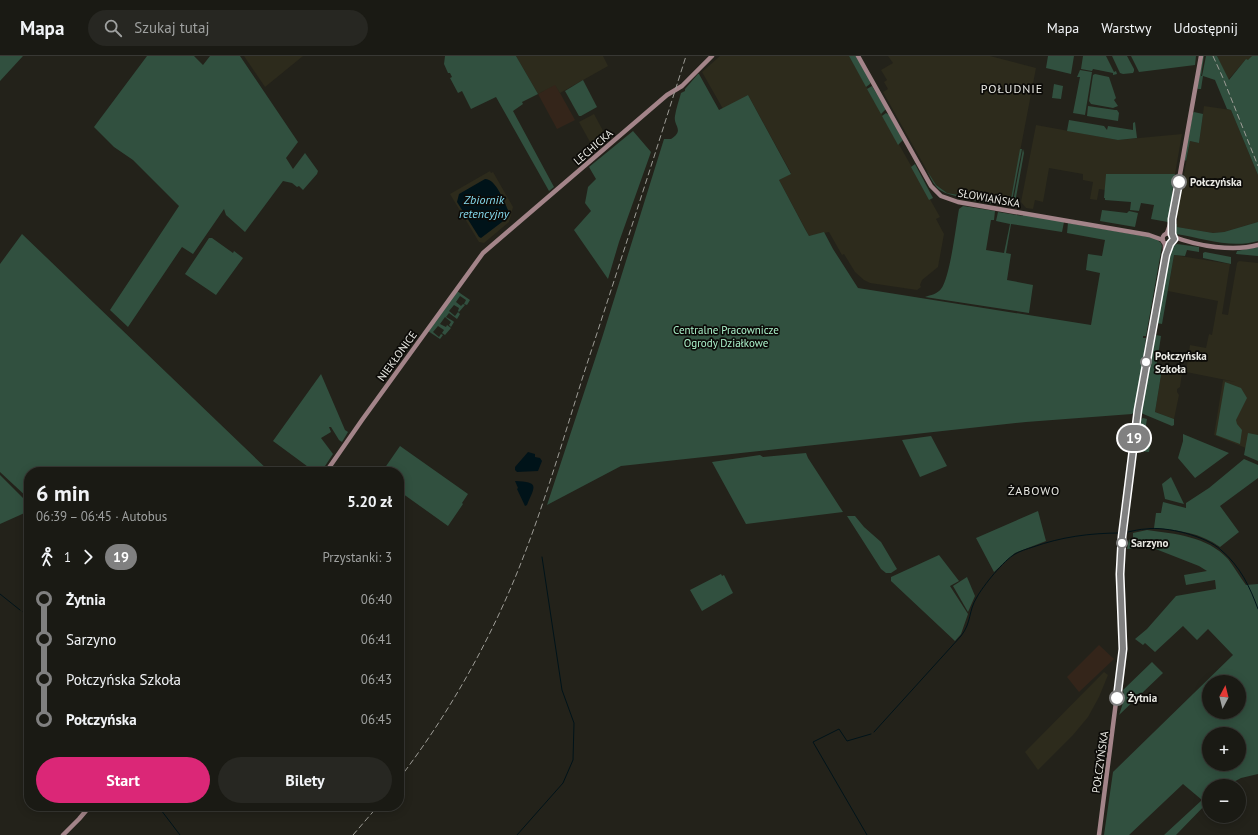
<!DOCTYPE html>
<html lang="pl">
<meta charset="utf-8">
<style>
:root{--surface:#1a1a14;--page:#272722;--text:#f1f3f6;--muted:#9fa1a0;--line:#383834;--accent:#db2777}
body{margin:0;font-family:"PT Sans",sans-serif;background:var(--page);color:var(--text);height:100vh;display:flex;flex-direction:column;font-size:15px;white-space:nowrap}
*{box-sizing:border-box;margin:0}
p{font-size:13px;color:var(--muted)}
.icon{flex:none;width:22px;height:22px;fill:none;stroke:currentColor;stroke-width:2;stroke-linecap:round;stroke-linejoin:round}
.map{position:relative;flex:1;overflow:hidden}
.side{position:absolute;left:24px;top:411px;width:380px;height:344px;display:flex;flex-direction:column;background:var(--surface);border-radius:16px;box-shadow:0 2px 10px #0003,0 0 0 1px var(--line)}
.side>*{flex:none}
.badge{padding:0 8px;border-radius:13px;font-size:14px;line-height:26px}
.needle{width:26px;rotate:7deg}
.tools{position:absolute;left:1202px;top:619px;display:grid;gap:8px}
.tools a{display:grid;place-items:center;width:44px;height:44px;border-radius:50%;background:var(--surface);box-shadow:0 2px 10px #0003,0 0 0 1px var(--line);font-size:20px}
.map>.badge{position:absolute;translate:-50% -50%;box-shadow:0 0 0 2px #fff}
.legs{display:flex;align-items:center;gap:6px;height:44px;padding:0 12px;font-size:13px}
.legs p{margin-inline-start:auto}
.overview{display:flex;align-items:center;justify-content:space-between;height:68px;padding:0 12px}
h1{font-size:22px;font-weight:700;line-height:30px}
.action{display:flex;gap:8px;margin-top:auto;padding:8px 12px}
.action a{flex:1;height:46px;border-radius:24px;background:var(--accent);color:#fff;font-size:16px;font-weight:700;line-height:46px;text-align:center}
.action a+a{background:var(--page);color:var(--text)}
ul{padding:0 12px;list-style:none}
li{display:flex;align-items:center;gap:14px;height:40px;font-size:15px}
li i{display:grid;place-items:center;width:6px;height:100%;margin:0 5px;background:currentColor}
li i::after{content:'';width:10px;height:10px;margin:-5px;border:3px solid;border-radius:50%;background:var(--surface)}
li p{margin-inline-start:auto}
li:first-child i{background:linear-gradient(#0000 50%,currentColor 0)}
li:last-child i{background:linear-gradient(currentColor 50%,#0000 0)}
header{display:flex;align-items:center;gap:24px;box-sizing:border-box;height:56px;padding:0 20px;background:var(--surface);border-bottom:1px solid var(--line)}
header strong{font-size:19px}
nav{display:flex;gap:22px;margin-inline-start:auto;font-size:14px}
.search{width:280px;height:36px;background:var(--page);display:flex;align-items:center;gap:10px;box-sizing:border-box;padding:0 14px;border-radius:22px;color:var(--muted);font-size:15px}
.map>svg:first-child{display:block}
.commercial{fill:#34251a}
.built{fill:#2d2b1c}
.green{fill:#31503f;fill-rule:evenodd}
.water{fill:#001319}
.lines{fill:none;stroke-linecap:round;stroke-linejoin:round}
.stream{stroke:#001319;stroke-width:1}
.secondary{stroke:#a38489;stroke-width:4.5}
.rail{stroke:#9d9c96;stroke-width:1;stroke-dasharray:6 3;stroke-linecap:butt}
.line-1-casing{stroke:#fff;stroke-width:9}
.line-1{stroke:#808080;stroke-width:6}
.stop-1-dot{fill:#fff;stroke:#808080;stroke-width:2}
.labels{text-anchor:middle;dominant-baseline:central;stroke-width:3.5;stroke-linejoin:round;paint-order:stroke}
.street-label{font-size:11px;fill:#e9e9e3;stroke:#0c0b08}
.stop-label{font-size:11px;font-weight:bold;fill:#e9e9e3;stroke:#0c0b08;text-anchor:start}
.park-label{font-size:11px;fill:#abf1ca;stroke:#0c0b08}
.neighbourhood-label{font-size:12px;letter-spacing:1px;fill:#e9e9e3;stroke:#0c0b08}
.water-label{font-size:12px;font-style:italic;fill:#87ddf1;stroke:#0c0b08}
</style>
<header>
<strong>Mapa</strong>
<div class="search"><svg class="icon" aria-label="search" viewBox="0 0 24 24"><circle cx="10" cy="10" r="6"/><path d="M15 15l6 6"/></svg>Szukaj tutaj</div>
<nav><a>Mapa</a><a>Warstwy</a><a>Udostępnij</a></nav>
</header>
<div class="map">
<svg width="1258" height="779" viewBox="0 0 1258 779">
<rect width="100%" height="100%" fill="#23221a"/>
<!-- commercial -->
<g class="commercial">
<path d="M555,28L575,64L557,73L538,38Z"/>
<path d="M1099,589L1114,603L1079,636L1067,621Z"/>
</g>
<!-- built -->
<g class="built">
<path d="M244,0H303L265,31Z"/>
<path d="M516,0H603L608,10L560,37L555,29L538,38Z"/>
<path d="M720,0H849L940,161L936,163L944,178L938,211L922,224L920,229L921,231L917,234L870,227L864,224L855,216L844,198L842,199L829,176L809,180L779,124L791,117L748,39L723,53L702,16Z"/>
<path d="M888,0H990L1036,12L1010,148L947,137L936,129L930,120L883,36L888,33L884,26L887,24L881,14L893,7Z"/>
<path d="M1217,0H1252L1248,5L1246,3L1228,24Z"/>
<path d="M1204,50L1231,54L1258,119V166L1224,176L1213,177L1176,171L1178,162H1176L1190,85L1199,87Z"/>
<path d="M594,58L608,84L595,95L579,66Z"/>
<path d="M1036,69L1118,84L1182,78L1175,118H1106L1105,134L1099,133L1097,144L1090,143L1093,126L1083,124V118L1049,112L1043,146L1035,144L1033,153L1026,152L1021,146Z"/>
<path d="M490,115L491,117L493,116L513,151L509,166L484,187L479,186L450,138Z"/>
<path d="M1174,199L1230,208L1222,258L1228,259L1237,207L1239,205L1258,207V397L1214,379L1223,324L1236,326L1186,316L1190,289L1206,292L1209,278L1212,279L1218,245L1168,235Z"/>
<path d="M1162,313L1182,317L1180,331L1177,333V336L1179,339L1174,363L1155,356Z"/>
<path d="M1104,616L1108,619L1099,641L1088,661L1073,679L1038,714L1025,696Z"/>
</g>
<!-- green -->
<g class="green">
<path d="M0,0H23L0,25Z"/>
<path d="M147,0H194L203,9L210,0H240L298,86L286,102L293,113L305,97L318,115L317,118L303,134L299,130L297,131L292,127L283,125L245,176L226,159L224,153L193,198L182,191L128,271L110,254L179,150L133,104L114,91L94,71Z"/>
<path d="M445,0H516L538,38L522,46L523,48L513,55L554,131L549,135L496,41L471,53L462,35L458,37L450,22L452,21L450,17H448L444,8Z"/>
<path d="M849,0H856L871,26L870,28L866,31Z"/>
<path d="M1048,0H1074L1071,18L1046,12Z"/>
<path d="M1083,0H1106L1114,16L1116,15L1117,18L1113,19V17L1093,13L1092,15L1081,13Z"/>
<path d="M1112,0H1127L1134,13V15L1133,17L1123,18L1120,17Z"/>
<path d="M1131,0H1196L1195,9L1139,16Z"/>
<path d="M1203,0H1204L1201,20H1202L1206,0H1217L1229,24L1246,3L1248,4L1252,0H1258V119L1231,54L1227,53L1215,24L1203,20L1201,33H1198L1197,32Z"/>
<path d="M1080,14L1092,16L1085,59L1073,57L1080,21H1077Z"/>
<path d="M698,18H699L719,54L748,39L791,118L779,124L805,173L809,180L824,176L833,193L858,232L1091,269L1100,217L1086,214L1088,198L1102,200L1105,184L1067,177L1068,167L1155,182L1161,187L1162,190L1146,280H1143V282H1146C1142,307 1142,333 1134,356L1132,358L1026,366L621,410L547,449L602,282L664,83H671C685,74 673,70 675,60C676,52 679,45 681,37L685,35V33Z"/>
<path d="M1095,18L1109,21L1116,42L1114,44L1118,50L1113,52L1091,48L1089,45L1093,19Z"/>
<path d="M583,24L597,51L581,60H579L565,35Z"/>
<path d="M1054,28L1063,30L1061,43L1052,42Z"/>
<path d="M872,30L886,53L881,58L867,33Z"/>
<path d="M1088,50L1115,54H1117L1119,57L1118,65L1087,60Z"/>
<path d="M1194,56L1203,58L1199,87L1190,85L1186,105L1184,103L1193,57Z"/>
<path d="M886,57L889,59L903,84L898,89L882,60Z"/>
<path d="M1069,64L1104,70L1107,74L1108,70L1133,74V67L1135,66L1137,82L1118,84L1067,75Z"/>
<path d="M633,75L651,96L619,186L608,223L574,174L591,155L585,147L588,131L596,123L589,111Z"/>
<path d="M1020,93H1022L1011,150C998,149 949,141 940,134C933,129 930,120 926,113L936,129L947,137L1010,148Z"/>
<path d="M1023,93L1024,97L1015,147L1013,146Z"/>
<path d="M915,108L933,142L929,144L911,111Z"/>
<path d="M1106,118H1175L1172,138L1173,141L1168,166L1151,163L1154,149L1141,147L1139,155L1130,154L1131,146L1105,144V142H1104Z"/>
<path d="M963,150L995,155L994,164H991L986,194L1004,197L1010,168L996,165L998,156L1023,160V158L1064,166L1062,176L1011,168L1006,197L1011,198L1007,224L1033,229L1029,257L925,241C931,239 937,238 941,233C950,222 956,169 959,153Z"/>
<path d="M1102,154L1127,157L1129,155L1138,157L1135,171L1100,165Z"/>
<path d="M1258,166V185C1230,193 1203,182 1176,178L1174,173V168H1177V171L1213,177L1224,176Z"/>
<path d="M22,178L270,416H29V443L0,416V208Z"/>
<path d="M209,182H212L233,197L234,195L243,202L216,239L185,218Z"/>
<path d="M1177,188L1199,191V196L1187,194L1185,200L1174,199L1162,268L1157,267L1170,192Z"/>
<path d="M1258,191V200L1236,198L1237,195Z"/>
<path d="M1205,196L1231,201V208L1203,202V197Z"/>
<path d="M457,235L470,244L467,249L464,248L466,244L460,240L456,246L461,250L463,248L465,249L459,256L458,255L459,252L454,249L449,255L455,260L458,256L459,257L457,260L459,257L460,258L457,263L449,257L446,261L453,265L450,269L453,265L454,266L451,271L449,269L451,266L445,261L440,268L446,271L447,269L451,272L445,279L442,277L444,274L438,270L433,276L439,281L441,278L443,279L440,283L428,275Z"/>
<path d="M1156,279L1161,280L1156,312L1162,313L1155,356L1174,363V369L1172,370L1141,357Z"/>
<path d="M321,318L345,374L348,376L342,386L339,384L331,371H329L331,376L321,382L333,398L321,416H315L273,385Z"/>
<path d="M1225,326L1241,332L1247,342L1236,364L1237,368L1242,374L1240,388L1216,379Z"/>
<path d="M1143,362L1147,363L1144,381L1151,384L1149,396L1137,395L1140,364Z"/>
<path d="M1248,377L1258,379V405L1244,399Z"/>
<path d="M1183,378L1229,397L1195,422L1178,402L1183,385Z"/>
<path d="M931,380L947,410L920,421L902,384Z"/>
<path d="M400,390L468,438L462,447L463,448L448,470L399,435V416H382Z"/>
<path d="M806,397L808,402L843,456L746,468L712,406L760,399L763,401Z"/>
<path d="M1244,403L1258,409V422L1220,450L1239,476L1220,491C1201,477 1178,474 1154,472L1156,457H1161L1163,446L1186,452V447L1209,432Z"/>
<path d="M0,419L29,448V455L0,468Z"/>
<path d="M1171,421L1184,448L1165,443L1162,428Z"/>
<path d="M1038,455L1046,485L1015,497L994,516L976,482Z"/>
<path d="M847,460H855L864,471L881,486L897,513L891,517H886L881,513Z"/>
<path d="M1147,474C1175,478 1207,480 1228,503C1234,511 1240,521 1246,529L1258,528V718L1241,722L1226,730H1209V745L1176,779H1164L1202,744L1183,728L1129,779H1104L1113,716L1233,599L1208,573L1197,584L1183,570L1155,596L1145,587L1143,589L1135,583L1147,573L1176,540L1216,533L1215,524L1186,529L1184,519L1207,515L1199,510L1148,490L1127,493L1129,484L1133,482V477ZM1209,626H1239V656H1209ZM1209,678H1239V708H1209Z"/>
<path d="M939,499L959,525L950,530L968,558L961,578L955,585L891,525V521Z"/>
<path d="M721,518L722,520L724,519L733,537L702,555L690,534Z"/>
<path d="M967,521L975,540L968,556L953,530Z"/>
<path d="M1152,606L1163,617L1119,659C1122,651 1125,642 1123,634Z"/>
</g>
<!-- water -->
<g class="water">
<path d="M485,123C496,123 504,145 508,154L506,163L481,182L479,181L457,146L459,138Z"/>
<path d="M528,396L535,398V401L540,402L542,405L538,415L517,416L515,414V411Z"/>
<path d="M515,425C540,426 535,430 527,449L525,450L517,433L518,432Z"/>
</g>
<g class="lines">
<!-- stream -->
<g class="stream">
<path d="M1128,476C1133,475 1140,473 1146,473C1166,470 1206,480 1221,494C1240,510 1250,531 1258,553"/>
<path d="M0,538L20,554"/>
<path d="M23,556L29,561"/>
<path d="M874,676L961,580C972,566 968,555 977,541C983,530 1004,504 1015,498C1020,495 1027,493 1033,491C1061,481 1090,477 1120,477"/>
<path d="M158,750L180,779"/>
<path d="M517,779L563,727L573,704L574,667L562,634L542,501"/>
<path d="M867,779L813,686L839,673L847,685L871,678"/>
</g>
<!-- secondary -->
<g class="secondary">
<path d="M858,0L931,130L941,140L958,146L1149,179L1163,184"/>
<path d="M1167,177L1172,163L1201,0"/>
<circle cx="1168" cy="183" r="5.5"/>
<path d="M1174,181C1198,190 1233,196 1258,189"/>
<path d="M326,416L362,364L483,197L667,39L682,30L712,0"/>
<path d="M63,779L79,763L90,750"/>
<path d="M1099,779L1122,599L1120,515L1124,467L1138,354L1165,199V187"/>
</g>
<!-- rail -->
<g class="rail">
<path d="M1213,0L1223,22L1258,110"/>
<path d="M399,723C448,659 489,587 519,512C545,447 564,380 585,314C619,210 653,105 686,0"/>
<path d="M353,779L378,750"/>
</g>
</g>
<g class="lines">
<defs>
<path id="line-1" d="M1117,642L1123,593L1120,518L1122,481L1138,354L1166,199L1170,188L1174,183L1172,178V163L1179,126"/>
</defs>
<!-- line-1 casing -->
<use href="#line-1" class="line-1-casing"/>
<!-- line-1 -->
<use href="#line-1" class="line-1"/>
</g>
<!-- markers -->
<g class="stop-1-dot">
<circle cx="1179" cy="126" r="7"/>
<circle cx="1146" cy="306" r="5"/>
<circle cx="1122" cy="487" r="5"/>
<circle cx="1117" cy="642" r="7"/>
</g>
<g class="labels">
<!-- street labels -->
<g class="street-label">
<text transform="translate(593 91) rotate(-41)">LECHICKA</text>
<text transform="translate(989 142) rotate(10)">SŁOWIAŃSKA</text>
<text transform="translate(397 300) rotate(-54)">NIEKŁONICE</text>
<text transform="translate(1100 706) rotate(-82)">POŁCZYŃSKA</text>
</g>
<!-- stop labels -->
<g class="stop-label">
<text x="1190" y="126">Połczyńska</text>
<text x="1155" y="300">Połczyńska<tspan x="1155" dy="13">Szkoła</tspan></text>
<text x="1131" y="487">Sarzyno</text>
<text x="1128" y="642">Żytnia</text>
</g>
<!-- park labels -->
<g class="park-label">
<text x="726" y="274">Centralne Pracownicze<tspan x="726" dy="13">Ogrody Działkowe</tspan></text>
</g>
<!-- neighbourhood labels -->
<g class="neighbourhood-label">
<text x="1012" y="32">POŁUDNIE</text>
<text x="1034" y="434">ŻABOWO</text>
</g>
<!-- water labels -->
<g class="water-label">
<text x="484" y="143">Zbiornik<tspan x="484" dy="14">retencyjny</tspan></text>
</g>
</g>
</svg>
<div class="tools">
<a><svg class="needle" viewBox="-14 -14 28 28"><path d="M0-13l5 13h-10z" fill="#e53935"/><path d="M0 13l5-13h-10z" fill="#9fa1a0"/></svg></a>
<a>+</a>
<a>−</a>
</div>
<b class="badge" style="left:1134px;top:382px;background:#808080;color:#fff">19</b>
<section class="side">
<div class="overview"><div><h1>6 min</h1><p>06:39 – 06:45 · Autobus</p></div><b>5.20 zł</b></div>
<div class="legs"><svg class="icon" aria-label="walk" viewBox="0 0 24 24"><circle cx="13" cy="4" r="2"/><path d="M13 8l-2 6 4 7M11 14l-3 7M7 12l3-4h3l4 4"/></svg>1<svg class="icon" aria-label="forward" viewBox="0 0 24 24"><path d="M9 5l7 7-7 7"/></svg><b class="badge" style="background:#808080;color:#fff">19</b><p>Przystanki: 3</p></div>
<ul>
<li><i style="color:#808080"></i><b>Żytnia</b><p>06:40</p></li>
<li><i style="color:#808080"></i><span>Sarzyno</span><p>06:41</p></li>
<li><i style="color:#808080"></i><span>Połczyńska Szkoła</span><p>06:43</p></li>
<li><i style="color:#808080"></i><b>Połczyńska</b><p>06:45</p></li>
</ul>
<div class="action"><a>Start</a><a>Bilety</a></div>
</section>
</div>
